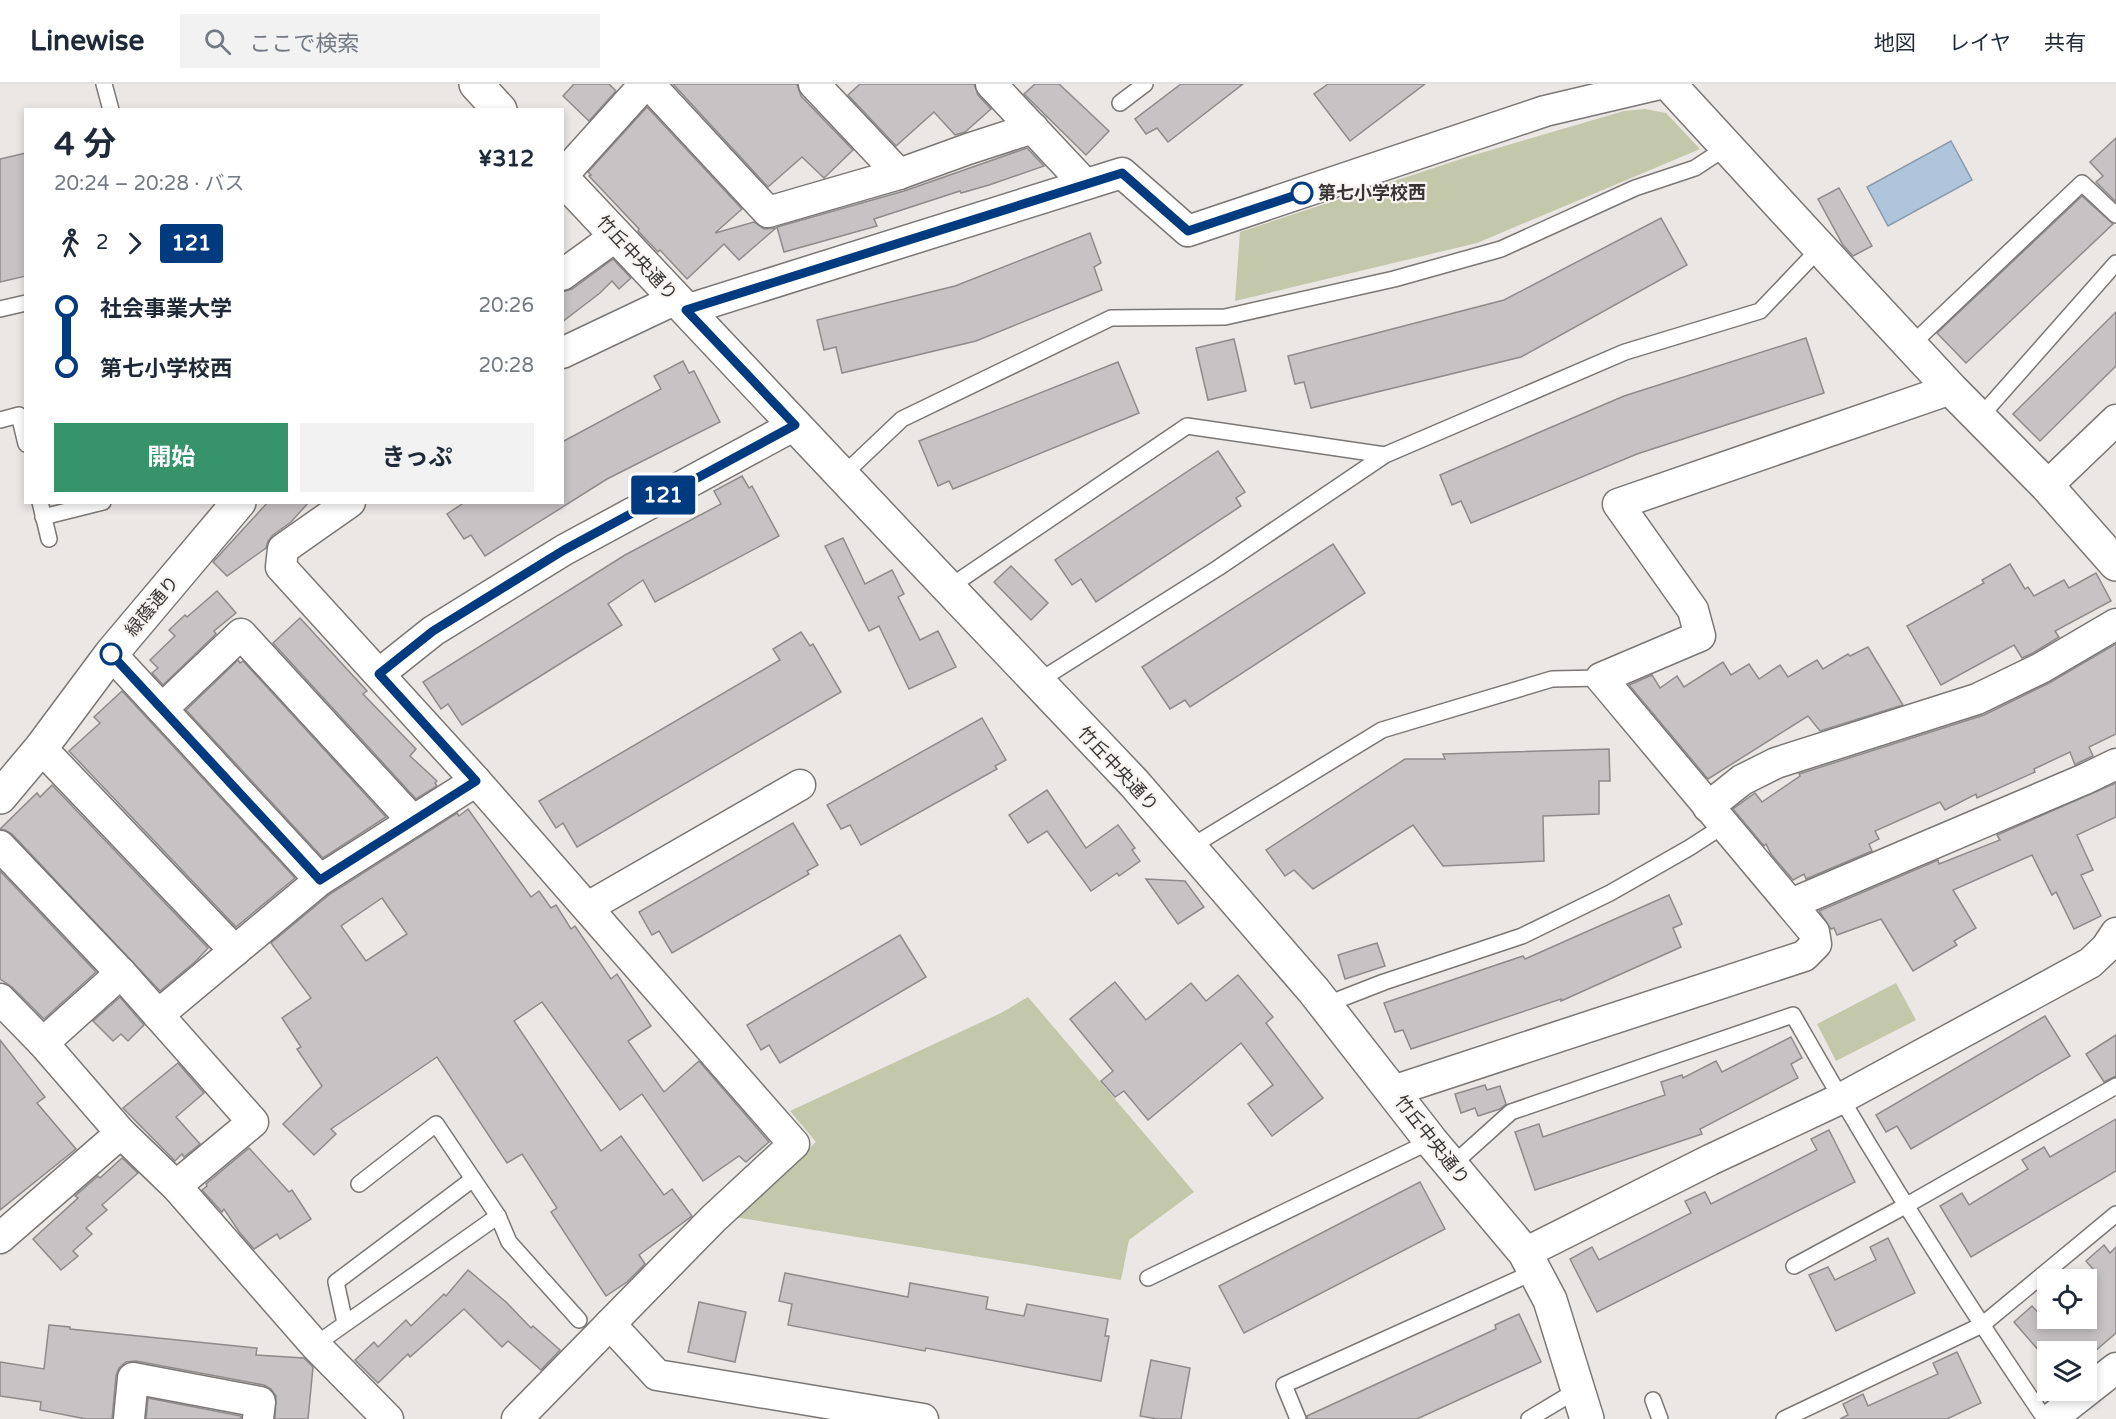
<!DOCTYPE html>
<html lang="ja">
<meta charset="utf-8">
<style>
:root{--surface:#fff;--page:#f2f2f3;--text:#1f2937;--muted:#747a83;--line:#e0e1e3;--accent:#37936a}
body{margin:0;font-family:"Varela Round","Noto Sans JP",sans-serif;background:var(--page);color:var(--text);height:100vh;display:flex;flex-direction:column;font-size:22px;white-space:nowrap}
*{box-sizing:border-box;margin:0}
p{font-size:20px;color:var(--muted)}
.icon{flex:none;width:33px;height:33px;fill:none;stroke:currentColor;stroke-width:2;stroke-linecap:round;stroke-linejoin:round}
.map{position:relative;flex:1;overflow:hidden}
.sheet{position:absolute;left:24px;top:24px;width:540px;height:396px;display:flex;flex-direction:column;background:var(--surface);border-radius:0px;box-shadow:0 3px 9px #0003}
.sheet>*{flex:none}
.badge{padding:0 12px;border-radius:4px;font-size:21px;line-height:39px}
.buttons{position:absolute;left:2037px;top:1185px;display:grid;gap:12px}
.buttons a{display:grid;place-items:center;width:60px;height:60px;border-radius:0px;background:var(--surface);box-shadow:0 3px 9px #0003;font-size:30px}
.map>.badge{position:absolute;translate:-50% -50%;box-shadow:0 0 0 3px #fff}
.legs{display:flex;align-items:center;gap:9px;height:66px;padding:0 30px;font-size:20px}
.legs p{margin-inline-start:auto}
.head{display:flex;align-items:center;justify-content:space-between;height:102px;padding:0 30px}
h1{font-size:33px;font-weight:700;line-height:45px}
.cta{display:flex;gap:12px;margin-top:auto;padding:12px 30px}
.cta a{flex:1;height:69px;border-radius:0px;background:var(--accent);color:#fff;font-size:24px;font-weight:700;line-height:69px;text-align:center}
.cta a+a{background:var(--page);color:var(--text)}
ul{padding:0 30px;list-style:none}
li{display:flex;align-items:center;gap:21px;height:60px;font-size:22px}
li i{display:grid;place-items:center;width:9px;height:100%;margin:0 8px;background:currentColor}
li i::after{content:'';width:15px;height:15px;margin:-8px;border:4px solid;border-radius:50%;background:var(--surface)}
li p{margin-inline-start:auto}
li:first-child i{background:linear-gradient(#0000 50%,currentColor 0)}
li:last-child i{background:linear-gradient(currentColor 50%,#0000 0)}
header{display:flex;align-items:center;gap:36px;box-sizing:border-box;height:84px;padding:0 30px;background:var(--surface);border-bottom:2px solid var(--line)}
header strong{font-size:28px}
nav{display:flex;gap:33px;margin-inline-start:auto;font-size:21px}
.search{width:420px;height:54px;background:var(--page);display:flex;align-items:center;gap:15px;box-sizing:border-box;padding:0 21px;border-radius:0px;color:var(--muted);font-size:22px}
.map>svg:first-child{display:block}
.green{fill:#c3c8aa}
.water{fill:#aec5dc;stroke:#8a9aaa;stroke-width:1.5}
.building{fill:#c7c3c4;stroke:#8e8b8c;stroke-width:1.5;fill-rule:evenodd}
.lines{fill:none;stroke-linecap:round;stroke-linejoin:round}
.service-casing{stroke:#7a7775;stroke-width:18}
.minor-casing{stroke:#7a7775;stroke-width:33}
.tertiary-casing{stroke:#7a7775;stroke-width:36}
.service{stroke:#fff;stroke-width:15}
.minor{stroke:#fff;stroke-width:30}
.tertiary{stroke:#fff;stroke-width:33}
.line-1-casing{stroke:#fff;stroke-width:14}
.line-1{stroke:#003b80;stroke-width:9}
.stop-1-dot{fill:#fff;stroke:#003b80;stroke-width:3}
.labels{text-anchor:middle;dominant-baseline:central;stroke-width:4.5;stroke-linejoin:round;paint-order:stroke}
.stop-label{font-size:18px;font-weight:bold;fill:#363534;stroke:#f7f4f2;text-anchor:start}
.street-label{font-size:18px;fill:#363534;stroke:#f7f4f2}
</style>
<header>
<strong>Linewise</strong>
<div class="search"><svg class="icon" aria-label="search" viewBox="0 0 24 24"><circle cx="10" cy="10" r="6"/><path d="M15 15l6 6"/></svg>ここで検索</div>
<nav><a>地図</a><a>レイヤ</a><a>共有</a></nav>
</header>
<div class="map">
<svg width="2116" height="1335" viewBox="0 0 2116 1335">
<rect width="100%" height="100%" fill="#eae7e5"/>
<!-- green -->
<g class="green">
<path d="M1645,25L1666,29L1700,65L1477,159L1235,217L1240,148L1467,73L1624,27Z"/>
<path d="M1896,899L1916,936L1836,977L1817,940Z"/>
<path d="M1028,913L1194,1108L1129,1156L1121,1196L735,1133L816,1058L790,1027L1001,929Z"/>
</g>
<!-- water -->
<path class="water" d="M1951,57L1972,96L1888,142L1867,103Z"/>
<!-- building -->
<g class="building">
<path d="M574,0H609L616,7L589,37L563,12Z"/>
<path d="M673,0H797L801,12L853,66L824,94L802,73L768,103Z"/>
<path d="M860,0H974L978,11L991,25L965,48L955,51L934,28L896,62L848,11Z"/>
<path d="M1035,0H1059L1109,47L1086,71L1024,10Z"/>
<path d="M1181,0H1243L1168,58L1157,44L1146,50L1135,35Z"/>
<path d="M1328,0H1425L1350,57L1314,10Z"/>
<path d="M647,23L742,125L715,149L754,138L764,145L776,144L739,176L724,160L687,195L660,166L658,168L638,147L639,145L589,92L591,91L588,88Z"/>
<path d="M2116,54V118L2096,98L2103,92L2090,78Z"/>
<path d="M1027,64L1044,82L989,101L961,109L960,107L874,135L877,142L784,168L777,143L904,107Z"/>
<path d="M26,69V192L0,198V75Z"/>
<path d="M1839,104L1872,162L1853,172L1843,161L1818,115Z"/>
<path d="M2082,112L2113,140L1966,279L1937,249Z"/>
<path d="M1661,134L1687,181L1521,273L1311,324L1304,298L1295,300L1288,272L1504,216Z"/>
<path d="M1090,149L1101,179L1094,183L1102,206L976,257L842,289L836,263L824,266L817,236L955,202Z"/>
<path d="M613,175L631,194L619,205L612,197L600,209L562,238V208L572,205Z"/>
<path d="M2116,228V282L2040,357L2013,330Z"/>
<path d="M1806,254L1824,309L1637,370L1471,439L1461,417L1452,421L1440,391L1624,312Z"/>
<path d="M1234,255L1246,307L1208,316L1196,264Z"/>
<path d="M683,277L689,289L694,287L720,338L607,395L485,472L471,451L464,455L447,430L465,418H562V358L661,305L654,292Z"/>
<path d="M1118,278L1139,329L953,405L949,397L938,402L919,357Z"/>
<path d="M1218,367L1245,408L1236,414L1241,422L1096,518L1081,495L1072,501L1055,476Z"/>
<path d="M742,392L749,404L752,402L779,452L655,518L643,496L608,520L622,541L462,641L448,620L441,625L423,598L625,471L721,420L714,407Z"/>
<path d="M268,418H309L291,438L273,451L268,457L266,464L227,492L213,478Z"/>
<path d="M843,454L865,500L892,486L904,510L898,513L920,556L938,547L956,583L909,605L879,542L869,547L825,462Z"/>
<path d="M1333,460L1365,509L1190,623L1185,616L1170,625L1142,583Z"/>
<path d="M2010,480L2025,505L2028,503L2034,512L2064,496L2069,504L2096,489L2111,517L2055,547L2059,553L2033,569L2022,574L2014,561L1941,601L1907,542L1984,499L1982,496Z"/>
<path d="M1011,482L1048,519L1031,536L994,498Z"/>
<path d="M217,507L236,529L214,547L216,550L163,601L152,589L158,584L150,576L175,552L169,546L185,531L187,533Z"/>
<path d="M300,534L367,607L363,610L416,665L410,672L437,697L435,699L437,702L416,715L273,559Z"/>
<path d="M801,548L810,562L813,560L841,608L577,763L563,739L556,744L539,717L780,576L773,565Z"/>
<path d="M2116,560V650L2089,663L2093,672L2078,679L2075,681L2070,668L2034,685L2035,688L1977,714L1976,710L1945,726L1940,718L1875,747L1879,755L1869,760L1872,767L1806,795L1804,790L1793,796L1771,770L1766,760L1764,762L1733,725L1755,709L1762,718L1800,692L1799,690L1984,631L2049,599Z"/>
<path d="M1868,563L1903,621L1820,647L1808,632L1708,695L1629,601L1652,591L1660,604L1677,592L1684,603L1723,578L1731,591L1749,580L1759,595L1780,581L1788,593L1817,576L1823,585L1848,570L1850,572Z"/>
<path d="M238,576L240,579L243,577L386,733L323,774L186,626Z"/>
<path d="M122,607L295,794L236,843L69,667L100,639L94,633Z"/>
<path d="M982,634L1006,676L995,682L997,685L861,761L850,741L841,745L827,721Z"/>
<path d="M1609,665L1610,697H1599V730L1543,732L1544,777L1443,782L1413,741L1313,805L1294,786L1285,792L1266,766L1405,675H1445L1443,670Z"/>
<path d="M2116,699V733L2077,751L2093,786L2081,791L2101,832L2074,845L2056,808L2052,811L2032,771L1953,806L1976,844L1954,857L1957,861L1913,887L1881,835L1837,851L1834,844L1831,845L1819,827L1938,776L1939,780L2000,756L1997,751Z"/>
<path d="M52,701L208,864L196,877L160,907L12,750L5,746L0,745L37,709L40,713Z"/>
<path d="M1047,706L1086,764L1118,741L1135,764L1132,766L1140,777L1119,792L1117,789L1091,807L1047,747L1028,759L1009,731Z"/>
<path d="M468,725L531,813L539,807L551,824L556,821L571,845L575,842L611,895L617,890L651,942L628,957L664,1008L699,977L769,1058L746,1078L739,1072L703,1097L642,1010L620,1026L542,918L514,937L601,1067L621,1052L664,1111L672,1105L692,1132L639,1171L645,1180L627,1198L606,1212L551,1128L557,1124L522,1070L507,1079L437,973L331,1045L336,1050L314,1071L283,1040L322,1002L297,965L301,963L282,934L311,914L271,859L330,810L457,729L459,732ZM382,814L407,850L366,877L341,842Z"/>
<path d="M793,739L818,781L807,787L809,790L672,869L659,847L652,851L639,828Z"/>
<path d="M0,787L96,888L44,935L12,903L0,895Z"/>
<path d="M1146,795L1185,797L1204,823L1178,840Z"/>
<path d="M1669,811L1682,840L1673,844L1681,863L1561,917V915L1411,965L1403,946L1395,948L1384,919L1523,872L1525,875Z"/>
<path d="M900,851L926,893L780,979L769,961L761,966L747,941Z"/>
<path d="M1377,859L1385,882L1345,895L1338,871Z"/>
<path d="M1238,891L1273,933L1266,939L1323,1014L1272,1052L1248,1020L1273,1001L1241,959L1148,1036L1124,1007L1115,1013L1101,997L1113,987L1070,935L1115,898L1146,936L1191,899L1206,917Z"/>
<path d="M120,913L144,941L128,957L121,950L113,957L93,937Z"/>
<path d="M2045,932L2070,972L1911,1065L1897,1042L1886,1048L1876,1031Z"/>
<path d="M2116,951V992L2104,998L2086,970Z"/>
<path d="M1791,953L1802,974L1791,980L1798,994L1700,1045L1702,1050L1535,1106L1515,1048L1539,1040L1543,1053L1665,1011L1661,998L1682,991L1683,994L1716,977L1722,988Z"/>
<path d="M0,956L45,1013L37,1019L76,1065L0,1126Z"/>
<path d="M178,979L204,1009L176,1033L200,1060L184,1073L182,1070L175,1077L123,1024Z"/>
<path d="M1485,1001L1487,1006L1500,1002L1506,1020L1500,1025L1478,1032L1475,1024L1461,1029L1455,1010Z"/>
<path d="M2116,1035V1087L1971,1173L1940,1122L1962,1109L1969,1121L2028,1085L2022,1076L2044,1063L2050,1073Z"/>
<path d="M1829,1046L1855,1098L1597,1228L1570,1175L1592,1163L1599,1176L1691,1129L1685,1117L1705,1108L1711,1120L1817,1066L1811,1055Z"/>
<path d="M249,1064L289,1108L292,1106L311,1135L280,1155L277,1150L254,1165L240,1149L224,1125L222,1128L202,1106L207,1102L206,1100Z"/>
<path d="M122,1074L138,1089L102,1121L107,1126L86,1144L92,1150L73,1167L78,1172L61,1186L33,1155L78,1114L75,1112L98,1092L100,1094Z"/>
<path d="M1420,1098L1445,1145L1244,1249L1219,1202Z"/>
<path d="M1888,1154L1915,1209L1836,1247L1809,1191L1828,1183L1835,1196L1876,1176L1870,1163Z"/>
<path d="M2104,1161L2110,1169L2116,1163V1249L2094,1268H2040L2014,1238L2032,1222L2043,1234H2086V1190L2093,1185L2086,1177Z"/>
<path d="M468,1186L506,1218L531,1244L533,1242L560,1266L541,1286L508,1257L502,1263L464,1225L410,1273L408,1270L378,1299L355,1276L374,1258L378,1263L406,1236L411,1242L444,1210L446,1212Z"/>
<path d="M785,1189L908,1213L910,1199L988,1213L986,1225L1024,1232L1027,1220L1108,1235L1105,1252H1109L1101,1297L926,1264L925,1267L788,1241L792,1220L779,1217Z"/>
<path d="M699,1218L746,1228L735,1278L688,1268Z"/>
<path d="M1519,1230L1541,1278L1417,1335H1308L1307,1332L1496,1245L1495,1241Z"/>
<path d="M49,1241L70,1243V1245L257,1264L256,1271L304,1274L313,1283L308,1335H275L276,1312L271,1305L264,1301L136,1277L126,1278L119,1284L116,1292L112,1335H86L40,1326L41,1318L0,1312V1278L44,1285Z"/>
<path d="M1957,1268L1981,1319L1947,1335H1840L1848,1331L1843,1320L1863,1310L1868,1322L1938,1290L1933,1279Z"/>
<path d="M1151,1276L1190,1284L1181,1335H1158L1140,1332Z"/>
<path d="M148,1314L241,1332V1335H146Z"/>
</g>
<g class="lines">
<defs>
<g id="service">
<path d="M104,0L111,26"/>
<path d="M1120,19L1145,0"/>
<path d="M0,225L26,219"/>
<path d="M1911,261L2082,99L2116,131"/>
<path d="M1980,333L2116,179"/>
<path d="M0,336L19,331L26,360"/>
<path d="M843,391L902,335L1111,234L1225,233L1394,195L1501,165L1635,104L1695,84L1727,63"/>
<path d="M40,418L49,455"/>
<path d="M43,433L103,418"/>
<path d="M948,504L1187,342L1385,371"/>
<path d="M1037,598L1218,484L1385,371L1625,268L1760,227L1820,164"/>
<path d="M1189,764L1382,646L1552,595L1601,594"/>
<path d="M1325,921L1384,898L1522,852L1610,809L1689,764L1723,742"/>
<path d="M1451,1082L1511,1028L1793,931C1871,1069 1956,1204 2045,1335"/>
<path d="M359,1100L436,1040L498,1132L509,1158L579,1236"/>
<path d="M1794,1182L1907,1121L2116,1002"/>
<path d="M1148,1194L1431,1057"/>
<path d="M345,1239L336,1198L473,1095"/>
<path d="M315,1261L498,1132"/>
<path d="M1653,1316L1660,1335"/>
<path d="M1298,1335L1284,1301L1536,1187"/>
<path d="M1529,1335L1579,1305"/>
<path d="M1784,1335L1982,1241L2116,1130"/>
</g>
<g id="minor">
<path d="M649,0L768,128L899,90L968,65L1033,44"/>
<path d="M814,0L899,90"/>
<path d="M991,0L1085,100"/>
<path d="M562,92L645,0"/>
<path d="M562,191L616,152"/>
<path d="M686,226L1122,89L1188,147L1545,27L1660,0"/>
<path d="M562,269L676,215"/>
<path d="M2047,402L2116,336"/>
<path d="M350,418L283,465L281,483L476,697L794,1060L713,1135L517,1335"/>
<path d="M111,570L320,796"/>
<path d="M379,590L433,547L564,466L795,341"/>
<path d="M162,625L241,550L413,737"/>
<path d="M41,664L235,867"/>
<path d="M1708,723L1742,696L1776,679L1977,615L2041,584L2116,540"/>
<path d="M0,762L121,889L253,1038L176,1102"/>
<path d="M1791,820L2085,695L2116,680"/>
<path d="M588,823L800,701"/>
<path d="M0,915L43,959L121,1049L176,1102L315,1261L388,1335"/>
<path d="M158,931L320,796L476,697"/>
<path d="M43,959L121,889"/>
<path d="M1393,1007L1804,872L1816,860L1814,848L1601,594L1700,552L1693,526L1618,420L1951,305"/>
<path d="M0,1154L121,1049"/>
<path d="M1525,1169L1710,1076L1840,1015L2090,879L2106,864L2116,849"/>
<path d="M610,1240L657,1291L923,1335"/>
<path d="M129,1335L133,1294L260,1318L258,1335"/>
<path d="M2051,1335L2116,1284"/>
</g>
<g id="tertiary">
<path d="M476,0L500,26"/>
<path d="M1669,0L1820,164L1951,305L2047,402L2116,480"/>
<path d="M562,94L905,458L1134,699L1314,907L1431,1057L1525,1169L1550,1216L1587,1335"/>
<path d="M0,713L41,664L111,570L239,418"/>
</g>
</defs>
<!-- service casing -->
<use href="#service" class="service-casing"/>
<!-- minor casing -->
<use href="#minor" class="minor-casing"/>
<!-- tertiary casing -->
<use href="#tertiary" class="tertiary-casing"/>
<!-- service -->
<use href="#service" class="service"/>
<!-- minor -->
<use href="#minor" class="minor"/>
<!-- tertiary -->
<use href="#tertiary" class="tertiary"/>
</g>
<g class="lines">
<defs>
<path id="line-1" d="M111,570L320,796L476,697L379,590L433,547L564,466L795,341L686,226L1122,89L1188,147L1302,109"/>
</defs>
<!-- line-1 casing -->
<use href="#line-1" class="line-1-casing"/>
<!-- line-1 -->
<use href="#line-1" class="line-1"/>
</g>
<!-- markers -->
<g class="stop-1-dot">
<circle cx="1302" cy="109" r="10"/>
<circle cx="111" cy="570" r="10"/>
</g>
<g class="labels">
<!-- stop labels -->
<g class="stop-label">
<text x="1318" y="109">第七小学校西</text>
</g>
<!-- street labels -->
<g class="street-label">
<text transform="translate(637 174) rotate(47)">竹丘中央通り</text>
<text transform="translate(152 522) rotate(-50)">緑蔭通り</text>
<text transform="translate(1118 685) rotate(47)">竹丘中央通り</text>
<text transform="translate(1432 1056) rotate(52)">竹丘中央通り</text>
</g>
</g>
</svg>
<div class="buttons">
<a><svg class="icon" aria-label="locate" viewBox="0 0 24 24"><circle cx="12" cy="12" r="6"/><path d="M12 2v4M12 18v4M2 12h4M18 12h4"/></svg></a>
<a><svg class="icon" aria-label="layers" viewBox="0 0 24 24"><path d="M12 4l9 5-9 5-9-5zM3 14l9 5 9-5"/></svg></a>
</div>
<b class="badge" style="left:663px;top:411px;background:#003b80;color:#fff">121</b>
<section class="sheet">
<div class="head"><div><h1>4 分</h1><p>20:24 – 20:28 · バス</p></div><b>¥312</b></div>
<div class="legs"><svg class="icon" aria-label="walk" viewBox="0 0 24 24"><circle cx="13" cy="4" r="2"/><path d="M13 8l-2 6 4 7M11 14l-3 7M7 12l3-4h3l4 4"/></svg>2<svg class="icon" aria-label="forward" viewBox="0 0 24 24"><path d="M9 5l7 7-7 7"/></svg><b class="badge" style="background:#003b80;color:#fff">121</b></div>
<ul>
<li><i style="color:#003b80"></i><b>社会事業大学</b><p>20:26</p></li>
<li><i style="color:#003b80"></i><b>第七小学校西</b><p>20:28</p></li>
</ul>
<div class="cta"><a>開始</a><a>きっぷ</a></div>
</section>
</div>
